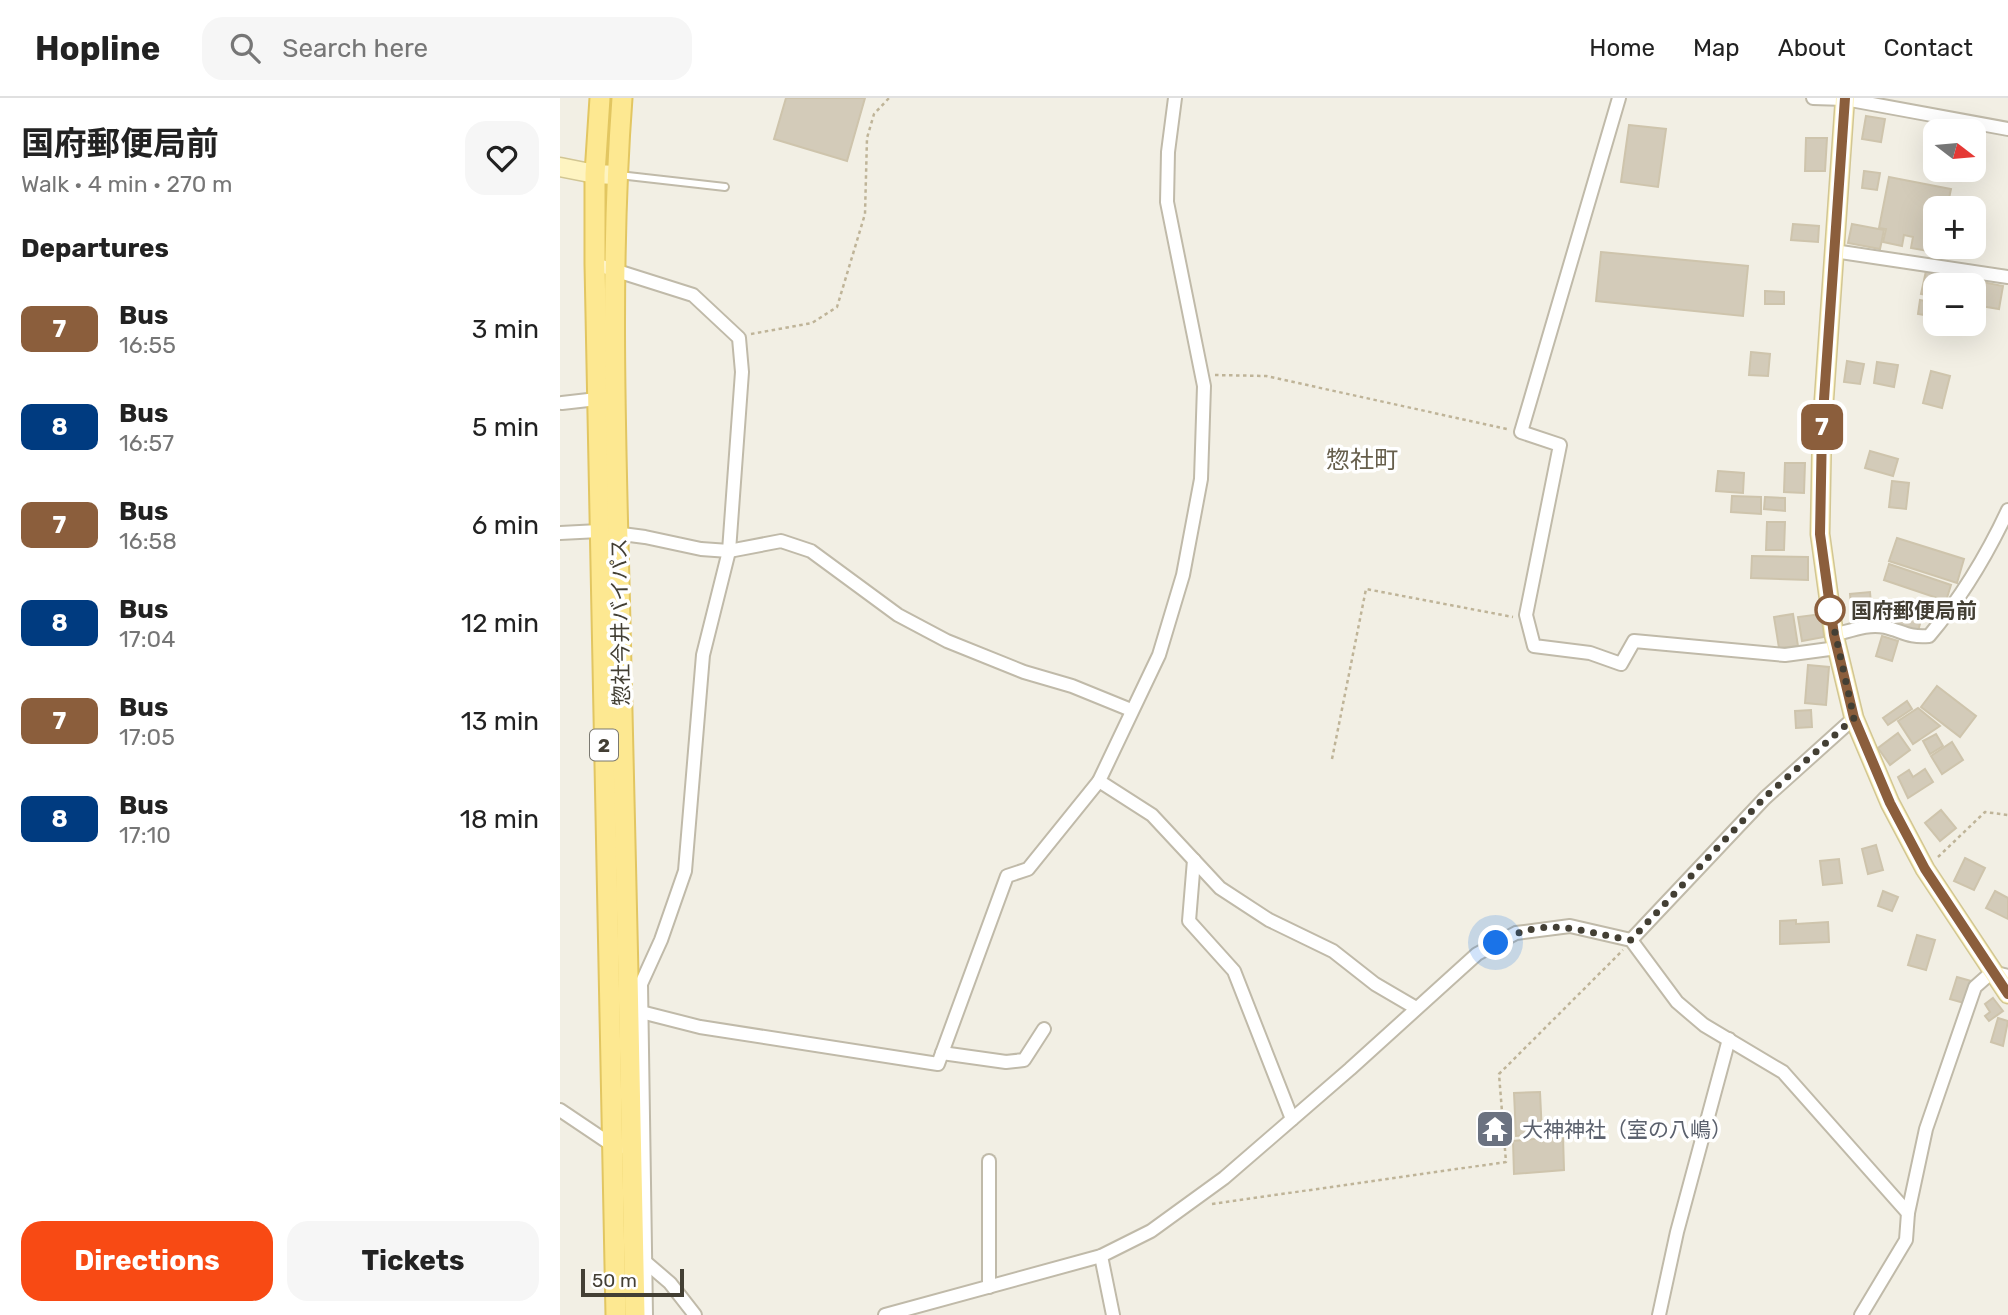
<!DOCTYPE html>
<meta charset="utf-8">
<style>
:root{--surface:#fff;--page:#f6f6f6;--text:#222;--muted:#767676;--line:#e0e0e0;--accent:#f84a14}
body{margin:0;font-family:Rubik,"Noto Sans JP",sans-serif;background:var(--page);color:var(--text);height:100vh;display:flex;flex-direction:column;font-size:26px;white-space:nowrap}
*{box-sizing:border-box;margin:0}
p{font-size:23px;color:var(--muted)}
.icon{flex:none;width:38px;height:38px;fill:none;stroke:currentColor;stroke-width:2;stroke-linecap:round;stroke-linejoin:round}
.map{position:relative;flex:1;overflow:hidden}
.panel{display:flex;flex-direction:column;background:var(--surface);width:560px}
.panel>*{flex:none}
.badge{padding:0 14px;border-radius:10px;font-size:24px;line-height:46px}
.needle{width:46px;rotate:106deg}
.controls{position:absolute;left:1363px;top:21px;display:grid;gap:14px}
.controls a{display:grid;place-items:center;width:63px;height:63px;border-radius:14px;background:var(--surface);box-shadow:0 7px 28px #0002;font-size:35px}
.scale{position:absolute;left:21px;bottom:18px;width:103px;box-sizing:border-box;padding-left:7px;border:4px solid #433f34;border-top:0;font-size:19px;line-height:24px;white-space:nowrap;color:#433f34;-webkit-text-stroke:5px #fff;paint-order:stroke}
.you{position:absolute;width:35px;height:35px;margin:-18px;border:5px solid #fff;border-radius:50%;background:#1a73e8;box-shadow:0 0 0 10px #1a73e833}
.map>.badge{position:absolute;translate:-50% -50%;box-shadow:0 0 0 4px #fff}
h2{padding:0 21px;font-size:26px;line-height:63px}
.round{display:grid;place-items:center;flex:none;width:74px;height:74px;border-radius:21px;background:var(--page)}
.headline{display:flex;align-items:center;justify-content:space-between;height:119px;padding:0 21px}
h1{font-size:33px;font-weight:700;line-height:52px}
.button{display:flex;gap:14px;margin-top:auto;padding:14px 21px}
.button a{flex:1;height:80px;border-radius:21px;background:var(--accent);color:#fff;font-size:28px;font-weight:700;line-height:80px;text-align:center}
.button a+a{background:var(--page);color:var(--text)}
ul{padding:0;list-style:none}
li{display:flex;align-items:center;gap:21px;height:98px;padding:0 21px}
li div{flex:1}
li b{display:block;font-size:26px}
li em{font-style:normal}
li .badge{min-width:77px;font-weight:700;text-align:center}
header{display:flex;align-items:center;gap:42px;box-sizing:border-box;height:98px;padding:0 35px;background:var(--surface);border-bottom:2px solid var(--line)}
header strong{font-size:33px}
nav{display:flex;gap:38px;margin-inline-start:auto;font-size:24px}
.search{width:490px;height:63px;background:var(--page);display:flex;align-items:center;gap:18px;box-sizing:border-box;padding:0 24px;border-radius:21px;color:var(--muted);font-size:26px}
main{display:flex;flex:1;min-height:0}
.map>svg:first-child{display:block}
.building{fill:#d3cbb9;stroke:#cec4ac;stroke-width:2}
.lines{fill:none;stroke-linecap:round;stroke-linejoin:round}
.lane-casing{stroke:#c0baa9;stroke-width:10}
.street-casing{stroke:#c0baa9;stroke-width:16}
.secondary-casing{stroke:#d2c693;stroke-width:21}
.primary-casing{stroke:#e2c661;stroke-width:23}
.path{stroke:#bfb498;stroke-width:2.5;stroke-dasharray:3.5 3.5;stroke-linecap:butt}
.lane{stroke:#fff;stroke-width:6}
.street{stroke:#fff;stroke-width:12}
.secondary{stroke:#fef4c1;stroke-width:18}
.primary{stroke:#fde891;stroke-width:19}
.line-casing{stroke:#fff;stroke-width:16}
.line{stroke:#8b5e3c;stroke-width:10}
.walk{stroke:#433f34;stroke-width:7;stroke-dasharray:0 12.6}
.stop-dot{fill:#fff;stroke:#8b5e3c;stroke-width:3.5}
.labels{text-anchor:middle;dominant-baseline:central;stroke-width:7;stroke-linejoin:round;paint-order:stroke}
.shield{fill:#fff;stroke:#7b7971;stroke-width:2}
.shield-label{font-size:19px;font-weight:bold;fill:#433f34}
.stop-label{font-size:21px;font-weight:bold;fill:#433f34;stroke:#fff;text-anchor:start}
.street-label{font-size:21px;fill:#433f34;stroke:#fff}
.worship-label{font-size:21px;fill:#5b616d;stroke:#fff;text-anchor:start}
.quarter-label{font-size:24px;fill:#665e4b;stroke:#fff}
</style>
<header>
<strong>Hopline</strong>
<div class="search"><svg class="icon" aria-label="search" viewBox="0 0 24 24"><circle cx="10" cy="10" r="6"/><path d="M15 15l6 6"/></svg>Search here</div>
<nav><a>Home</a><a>Map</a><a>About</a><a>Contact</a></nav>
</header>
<main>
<section class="panel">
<div class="headline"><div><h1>国府郵便局前</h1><p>Walk · 4 min · 270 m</p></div><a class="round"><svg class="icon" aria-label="heart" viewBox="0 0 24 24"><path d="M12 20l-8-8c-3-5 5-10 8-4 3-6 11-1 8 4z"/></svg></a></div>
<h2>Departures</h2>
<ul>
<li><span class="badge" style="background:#8b5e3c;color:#fff">7</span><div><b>Bus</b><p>16:55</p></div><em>3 min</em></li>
<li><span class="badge" style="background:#003b80;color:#fff">8</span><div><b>Bus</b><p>16:57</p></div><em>5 min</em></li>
<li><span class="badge" style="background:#8b5e3c;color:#fff">7</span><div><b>Bus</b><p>16:58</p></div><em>6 min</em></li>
<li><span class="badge" style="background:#003b80;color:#fff">8</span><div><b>Bus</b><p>17:04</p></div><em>12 min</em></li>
<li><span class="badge" style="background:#8b5e3c;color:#fff">7</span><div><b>Bus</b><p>17:05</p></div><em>13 min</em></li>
<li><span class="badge" style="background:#003b80;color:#fff">8</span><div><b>Bus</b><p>17:10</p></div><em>18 min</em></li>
</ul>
<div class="button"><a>Directions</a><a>Tickets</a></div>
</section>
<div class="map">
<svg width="1448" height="1217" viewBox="0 0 1448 1217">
<rect width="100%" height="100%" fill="#f2efe4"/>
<!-- building -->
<g class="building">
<path d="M226,0H305L287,63L214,41Z"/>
<path d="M1306,18L1325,21L1321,44L1302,41Z"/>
<path d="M1069,27L1106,31L1098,89L1061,84Z"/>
<path d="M1246,40H1267L1265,73H1245Z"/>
<path d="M1304,73L1320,75L1317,92L1302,90Z"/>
<path d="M1329,79L1391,91L1387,110H1376L1374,154L1351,150L1353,139L1344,137L1342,148L1323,144L1326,131L1319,130Z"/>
<path d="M1233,126L1259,128L1258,144L1231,142Z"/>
<path d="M1292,126L1324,132L1320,151L1288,145Z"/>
<path d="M1041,154L1188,168L1183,218L1036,203Z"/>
<path d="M1366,173L1443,188L1439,211L1414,207V187H1376V199L1361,196Z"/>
<path d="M1205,193L1224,194V206H1205Z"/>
<path d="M1360,202L1376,205V219L1358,216Z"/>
<path d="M1191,254L1210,256L1208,278L1189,277Z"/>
<path d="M1287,263L1304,266L1300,286L1284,284Z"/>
<path d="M1317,264L1338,267L1334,289L1314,285Z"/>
<path d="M1371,273L1390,278L1382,310L1363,305Z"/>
<path d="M1310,353L1338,361L1333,378L1305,370Z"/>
<path d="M1225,365H1245L1244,395L1224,394Z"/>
<path d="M1158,373L1184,375L1183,395L1156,393Z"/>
<path d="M1332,383L1349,385L1346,411L1329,409Z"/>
<path d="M1172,398L1201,399V416L1171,414Z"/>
<path d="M1205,399L1225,400V413L1204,411Z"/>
<path d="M1207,424H1225L1224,452H1206Z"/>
<path d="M1337,440L1404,461L1397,485L1329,463Z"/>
<path d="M1192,458L1248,459V482L1191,480Z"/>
<path d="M1329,466L1391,487L1386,503L1324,482Z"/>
<path d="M1310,494L1312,518L1292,520L1290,496Z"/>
<path d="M1322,507L1362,519L1358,533L1318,520Z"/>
<path d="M1233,516L1238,548L1219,550L1214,519Z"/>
<path d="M1261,516L1264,539L1242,543L1238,519Z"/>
<path d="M1322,538L1338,543L1332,563L1316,558Z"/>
<path d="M1248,567L1269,569L1266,607L1245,605Z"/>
<path d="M1377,588L1416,618L1400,639L1361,609Z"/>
<path d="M1347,603L1352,611L1328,627L1323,620Z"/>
<path d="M1358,610L1380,628L1353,646L1338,623Z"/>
<path d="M1251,612L1252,629L1236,630L1235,613Z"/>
<path d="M1338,635L1350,652L1330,667L1318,650Z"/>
<path d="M1376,636L1383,648L1370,656L1363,643Z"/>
<path d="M1392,644L1403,662L1382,676L1371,658Z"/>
<path d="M1365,671L1373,684L1348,700L1338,679L1349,672L1353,679Z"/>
<path d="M1381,712L1396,730L1380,743L1365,725Z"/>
<path d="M1316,747L1323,772L1308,776L1302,751Z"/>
<path d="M1405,760L1425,770L1414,792L1394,783Z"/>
<path d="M1279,761L1282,785L1263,787L1260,763Z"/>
<path d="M1323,793L1338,799L1332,813L1318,808Z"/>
<path d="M1435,793L1448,800V821L1426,810Z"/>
<path d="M1236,822V826L1268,824L1269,844L1220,846V823Z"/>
<path d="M1357,837L1375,842L1366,872L1348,867Z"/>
<path d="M1397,879L1411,883L1404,905L1390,901Z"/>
<path d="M1433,900L1443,913L1429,923L1425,918L1430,914L1425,906Z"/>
<path d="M1438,920L1448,923L1443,948L1431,944Z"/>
<path d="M980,994L982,1036L956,1038L954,995Z"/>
<path d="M1003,1038L1004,1072L954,1076L953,1043Z"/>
</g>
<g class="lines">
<defs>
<path id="lane" d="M59,77L165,89"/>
<g id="street">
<path d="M615,0L608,54L607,104L644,288L641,381L623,477L599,557L539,683L592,717L660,790L709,822L773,853L815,886L856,910"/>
<path d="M1059,0L961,334L1000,347L966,517L974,548L1030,555L1061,566L1074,543L1225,557L1277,550"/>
<path d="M1253,0L1285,1L1448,31"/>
<path d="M1274,153L1448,179"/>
<path d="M35,166L133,197L179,240L182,274L169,453L143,557L125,773L101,842L81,886L86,1217"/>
<path d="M2,305L37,301"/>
<path d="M0,435L39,433L85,439L141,451L169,453L221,443L251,453L338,517L387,543L464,574L512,588L571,612"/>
<path d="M1274,537C1290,533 1308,525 1325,529C1342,533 1349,540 1369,538C1401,500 1427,457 1448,412"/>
<path d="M634,762L629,823L674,873L732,1021"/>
<path d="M1071,842L1205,700L1294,620"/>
<path d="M81,914L140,929L378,966L447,778L468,771L539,683"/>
<path d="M382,955L446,964L464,962L484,931"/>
<path d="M0,1012L58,1051"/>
<path d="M541,1158L553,1217"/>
<path d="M82,1161L110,1185L135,1217"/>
<path d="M429,1189V1063"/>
<path d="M325,1217L541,1158L591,1133L664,1080L790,971L917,856L956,835L1010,828L1071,842L1117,904L1144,927L1223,974L1348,1115"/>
<path d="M1099,1217L1117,1134L1169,941"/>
<path d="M1301,1217L1346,1142L1348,1115L1366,1031L1415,889L1432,874L1448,878"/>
</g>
<g id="secondary">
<path d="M1285,0L1262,330L1260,436L1274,537L1294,620L1330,705L1365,771L1448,896"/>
<path d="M0,69L35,76L56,77"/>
</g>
<g id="primary">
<path d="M40,0L35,76V166L56,1217"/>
<path d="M62,0C49,174 56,351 60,526C65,756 71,987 75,1217"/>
</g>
</defs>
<!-- lane casing -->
<use href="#lane" class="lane-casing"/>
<!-- street casing -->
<use href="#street" class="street-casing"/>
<!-- secondary casing -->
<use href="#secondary" class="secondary-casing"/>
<!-- primary casing -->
<use href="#primary" class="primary-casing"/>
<!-- path -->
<g class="path">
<path d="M191,236L252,225L277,209L305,116L307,40L314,16L329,0"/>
<path d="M655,277L706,278L947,331"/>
<path d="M772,661L806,491L953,519"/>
<path d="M1378,759L1425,714L1448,717"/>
<path d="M652,1106L946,1064L939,976L1063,852"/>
</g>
<!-- lane -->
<use href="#lane" class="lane"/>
<!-- street -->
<use href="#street" class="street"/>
<!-- secondary -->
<use href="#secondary" class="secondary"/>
<!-- primary -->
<use href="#primary" class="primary"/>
</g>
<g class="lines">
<defs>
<path id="line" d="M1285,0L1262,330L1260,436L1274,537L1294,620L1330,705L1365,771L1448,896"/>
</defs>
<!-- line casing -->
<use href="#line" class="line-casing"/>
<!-- line -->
<use href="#line" class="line"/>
<!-- walk -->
<path class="walk" d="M936,845C990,816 1017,834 1071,842L1205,699L1294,620L1270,512"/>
</g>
<!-- icons -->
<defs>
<symbol id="temple-square" viewBox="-11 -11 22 22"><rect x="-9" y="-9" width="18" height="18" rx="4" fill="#6b7280" stroke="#fff"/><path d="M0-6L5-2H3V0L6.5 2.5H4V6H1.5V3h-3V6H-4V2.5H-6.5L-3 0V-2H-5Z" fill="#fff"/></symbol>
</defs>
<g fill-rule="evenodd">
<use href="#temple-square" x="913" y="1009" width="44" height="44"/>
</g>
<!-- markers -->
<circle class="stop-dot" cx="1270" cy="512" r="14"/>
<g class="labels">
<!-- shield labels -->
<rect class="shield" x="30" y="631.5" width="28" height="31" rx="5"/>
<g class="shield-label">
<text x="44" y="647">2</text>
</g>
<!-- stop labels -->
<g class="stop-label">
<text x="1291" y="512">国府郵便局前</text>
</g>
<!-- street labels -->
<g class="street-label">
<text transform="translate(60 524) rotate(-91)">惣社今井バイパス</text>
</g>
<!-- worship labels -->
<g class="worship-label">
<text x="962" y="1031">大神神社（室の八嶋）</text>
</g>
<!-- quarter labels -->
<g class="quarter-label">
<text x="802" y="362">惣社町</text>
</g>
</g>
</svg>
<div class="controls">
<a><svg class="needle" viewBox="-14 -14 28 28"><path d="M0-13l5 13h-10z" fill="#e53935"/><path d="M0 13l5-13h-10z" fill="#767676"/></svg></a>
<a>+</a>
<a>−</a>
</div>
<div class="scale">50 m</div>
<div class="you" style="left:936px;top:845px"></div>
<b class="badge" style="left:1262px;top:329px;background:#8b5e3c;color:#fff">7</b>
</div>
</main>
